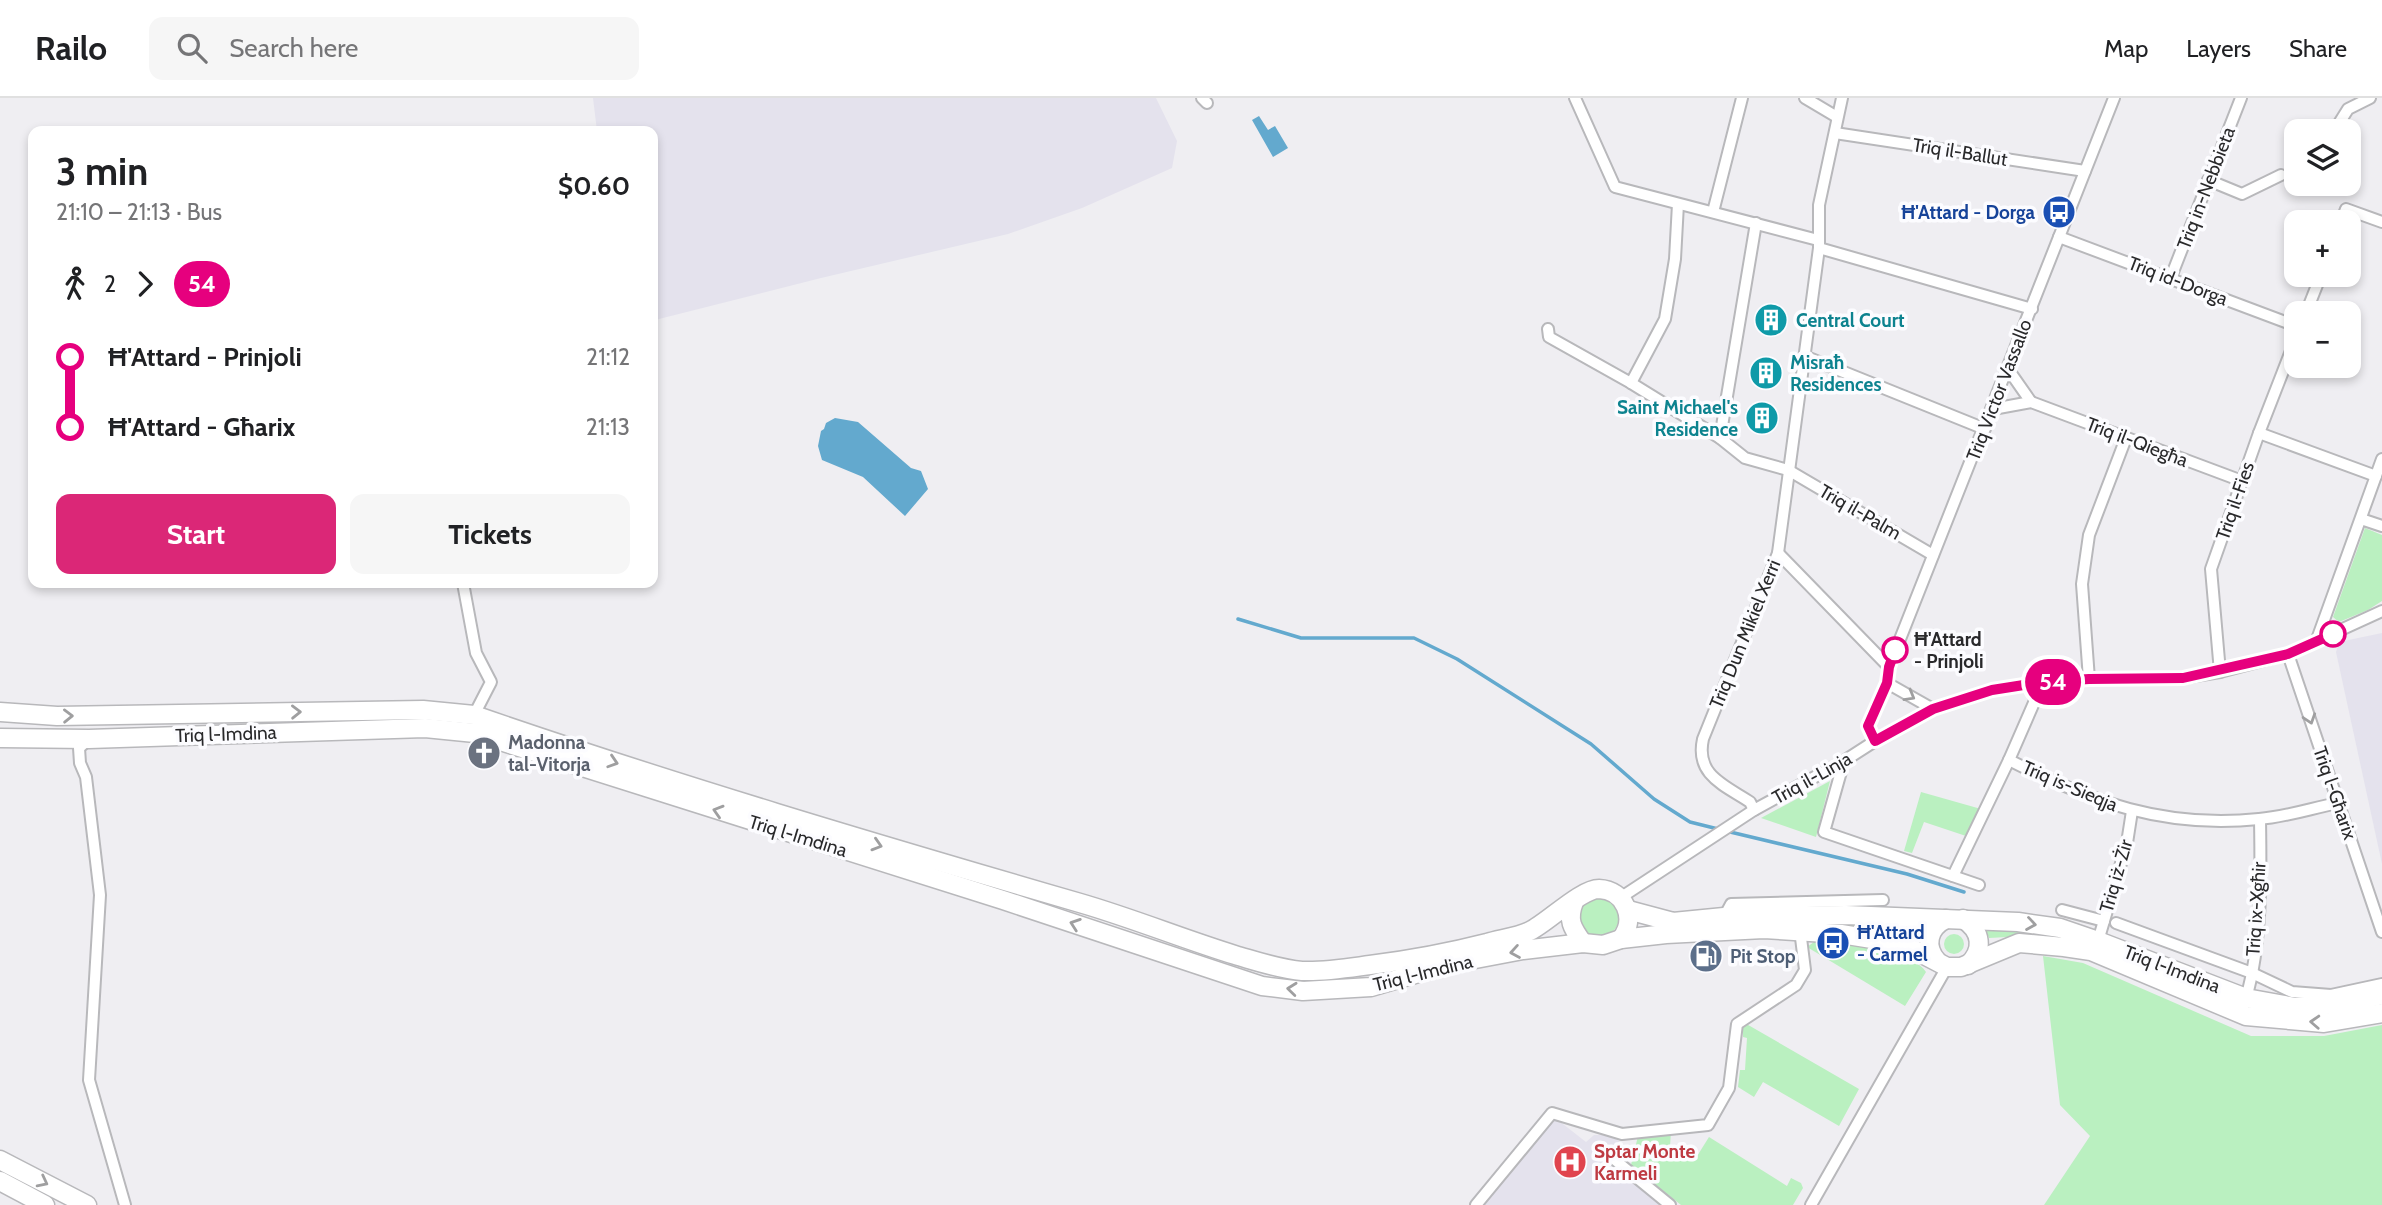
<!DOCTYPE html>
<meta charset="utf-8">
<style>
:root{--surface:#fff;--page:#f6f6f6;--text:#202124;--muted:#757577;--line:#e0e0e0;--accent:#db2777}
body{margin:0;font-family:Cabin,sans-serif;background:var(--page);color:var(--text);height:100vh;display:flex;flex-direction:column;font-size:26px;white-space:nowrap}
*{box-sizing:border-box;margin:0}
p{font-size:23px;color:var(--muted)}
.icon{flex:none;width:38px;height:38px;fill:none;stroke:currentColor;stroke-width:2;stroke-linecap:round;stroke-linejoin:round}
.map{position:relative;flex:1;overflow:hidden}
.side{position:absolute;left:28px;top:28px;width:630px;height:462px;display:flex;flex-direction:column;background:var(--surface);border-radius:14px;box-shadow:0 4px 10px #0003}
.side>*{flex:none}
.badge{padding:0 14px;border-radius:23px;font-size:24px;line-height:46px}
.fabs{position:absolute;left:2284px;top:21px;display:grid;gap:14px}
.fabs a{display:grid;place-items:center;width:77px;height:77px;border-radius:14px;background:var(--surface);box-shadow:0 4px 10px #0003;font-size:35px}
.map>.badge{position:absolute;translate:-50% -50%;box-shadow:0 0 0 4px #fff}
.legs{display:flex;align-items:center;gap:10px;height:77px;padding:0 28px;font-size:23px}
.legs p{margin-inline-start:auto}
.headline{display:flex;align-items:center;justify-content:space-between;height:119px;padding:0 28px}
h1{font-size:38px;font-weight:700;line-height:52px}
.cta{display:flex;gap:14px;margin-top:auto;padding:14px 28px}
.cta a{flex:1;height:80px;border-radius:14px;background:var(--accent);color:#fff;font-size:28px;font-weight:700;line-height:80px;text-align:center}
.cta a+a{background:var(--page);color:var(--text)}
ul{padding:0 28px;list-style:none}
li{display:flex;align-items:center;gap:24px;height:70px;font-size:26px}
li i{display:grid;place-items:center;width:10px;height:100%;margin:0 9px;background:currentColor}
li i::after{content:'';width:18px;height:18px;margin:-9px;border:5px solid;border-radius:50%;background:var(--surface)}
li p{margin-inline-start:auto}
li:first-child i{background:linear-gradient(#0000 50%,currentColor 0)}
li:last-child i{background:linear-gradient(currentColor 50%,#0000 0)}
header{display:flex;align-items:center;gap:42px;box-sizing:border-box;height:98px;padding:0 35px;background:var(--surface);border-bottom:2px solid var(--line)}
header strong{font-size:33px}
nav{display:flex;gap:38px;margin-inline-start:auto;font-size:24px}
.search{width:490px;height:63px;background:var(--page);display:flex;align-items:center;gap:18px;box-sizing:border-box;padding:0 24px;border-radius:14px;color:var(--muted);font-size:26px}
.map>svg:first-child{display:block}
.built{fill:#e4e2ed}
.green{fill:#baf0c0}
.water{fill:#63a9ce}
.lines{fill:none;stroke-linecap:round;stroke-linejoin:round}
.stream{stroke:#63a9ce;stroke-width:3.5}
.minor-casing{stroke:#b8b8bb;stroke-width:14}
.trunk-casing{stroke:#b8b8bb;stroke-width:21}
.minor{stroke:#fff;stroke-width:10}
.trunk{stroke:#fff;stroke-width:18}
.oneway{stroke:#9f9fa0}
.line-1-casing{stroke:#fff;stroke-width:16}
.line-1{stroke:#e6007e;stroke-width:10}
.stop-1-dot{fill:#fff;stroke:#e6007e;stroke-width:3.5}
.labels{text-anchor:middle;dominant-baseline:central;stroke-width:7;stroke-linejoin:round;paint-order:stroke}
.street-label{font-size:19px;fill:#29292b;stroke:#fcfcff}
.transit-label{font-size:19px;font-weight:bold;fill:#164399;stroke:#fcfcff;text-anchor:end}
.culture-label{font-size:19px;font-weight:bold;fill:#0d838f;stroke:#fcfcff;text-anchor:start}
.stop-label{font-size:19px;font-weight:bold;fill:#29292b;stroke:#fcfcff;text-anchor:start}
.worship-label{font-size:19px;font-weight:bold;fill:#5b616d;stroke:#fcfcff;text-anchor:start}
.service-label{font-size:19px;font-weight:bold;fill:#4e5e75;stroke:#fcfcff;text-anchor:start}
.health-label{font-size:19px;font-weight:bold;fill:#be3a42;stroke:#fcfcff;text-anchor:start}
</style>
<header>
<strong>Railo</strong>
<div class="search"><svg class="icon" aria-label="search" viewBox="0 0 24 24"><circle cx="10" cy="10" r="6"/><path d="M15 15l6 6"/></svg>Search here</div>
<nav><a>Map</a><a>Layers</a><a>Share</a></nav>
</header>
<div class="map">
<svg width="2382" height="1107" viewBox="0 0 2382 1107">
<rect width="100%" height="100%" fill="#efeef2"/>
<!-- built -->
<g class="built">
<path d="M593,0H1156L1177,43L1172,70L1082,110L1008,136L821,180L655,222H653V33H597Z"/>
<path d="M2382,535V766L2336,554L2339,544Z"/>
<path d="M1554,1019L1586,1044L1594,1037H1611L1621,1045L1628,1056L1619,1072L1661,1107H1481Z"/>
</g>
<!-- green -->
<g class="green">
<path d="M2365,430L2382,437V503L2368,512L2339,524L2333,519Z"/>
<path d="M1830,683L1816,739L1761,720Z"/>
<path d="M1921,694L1981,711L1966,738L1924,724L1912,755L1904,753Z"/>
<circle cx="1599" cy="819" r="20"/>
<path d="M1818,824L1925,826L1919,836L1900,831L1818,827Z"/>
<path d="M1985,830L2021,831L2056,838L2055,842L2025,838L1989,840Z"/>
<circle cx="1954" cy="846" r="10"/>
<path d="M1814,844L1846,848V845C1867,850 1914,855 1926,874L1905,908L1807,849Z"/>
<path d="M2043,858L2083,865L2251,938H2324L2382,927V1107H2044L2090,1038L2060,1007Z"/>
<path d="M1743,924L1859,991L1839,1028L1763,984L1754,999L1738,989L1740,972H1745L1747,940L1743,939Z"/>
<path d="M1671,1034L1670,1048L1686,1052L1694,1063L1709,1039L1787,1088L1791,1080L1801,1085L1803,1090L1793,1107H1681L1631,1067L1638,1038Z"/>
</g>
<!-- water -->
<g class="water">
<path d="M1259,18L1268,32L1275,28L1288,50L1273,59L1252,22Z"/>
<path d="M835,320L858,324L911,370L921,373L928,391L905,418L863,379L822,362L818,348L821,333L824,331L826,325Z"/>
</g>
<g class="lines">
<!-- stream -->
<g class="stream">
<path d="M1238,521L1301,540H1414L1457,561L1591,646L1654,701L1690,724L1718,731"/>
<path d="M1726,733L1907,776L1964,794"/>
</g>
<defs>
<g id="minor">
<path d="M1202,0L1207,5"/>
<path d="M1575,0L1615,89L1818,142"/>
<path d="M1805,0L1837,19"/>
<path d="M2329,33L2338,27L2348,11L2370,0"/>
<path d="M1835,35L2085,73"/>
<path d="M2208,82L2242,96L2281,77"/>
<path d="M1713,114L1742,0"/>
<path d="M2341,124L2346,111L2382,124"/>
<path d="M2059,139L2296,228"/>
<path d="M1819,150L2032,211"/>
<path d="M2171,179L2241,0"/>
<path d="M2306,215L2321,177"/>
<path d="M1548,231L1549,239L1631,285L1720,340L1745,360L1788,372L1933,457"/>
<path d="M1804,258L1985,331"/>
<path d="M2008,271L2031,304"/>
<path d="M1631,285L1665,221L1675,161L1678,106"/>
<path d="M1993,311L2031,304L2242,383"/>
<path d="M2259,335L2376,378"/>
<path d="M1720,340L1756,125"/>
<path d="M2361,421L2382,428"/>
<path d="M1778,455L1889,569"/>
<path d="M463,485L476,555L491,584L474,617"/>
<path d="M2316,544L2382,361"/>
<path d="M2288,556L2382,834"/>
<path d="M2220,574L2211,471L2259,335L2296,240"/>
<path d="M2089,581L2082,486L2089,437L2126,340"/>
<path d="M1887,585L1933,611"/>
<path d="M89,641L79,650L80,665L86,679L100,797L89,982L125,1107"/>
<path d="M1875,643L1868,628L1887,585L1889,569L2114,0"/>
<path d="M2009,662C2092,704 2164,731 2259,721C2286,719 2312,710 2338,705"/>
<path d="M1844,663L1824,734L1979,787"/>
<path d="M1754,712L1750,704C1724,687 1695,677 1703,641L1778,455L1819,150V107L1842,0"/>
<path d="M1953,778L2009,662L2043,584"/>
<path d="M1620,800L1754,712L1844,663L1875,643L1933,611L1992,592L2043,584L2089,581L2183,580L2220,574L2288,556L2382,513"/>
<path d="M2062,812L2104,823"/>
<path d="M1724,819L1731,806L1883,802"/>
<path d="M2116,825L2252,875L2292,894L2331,897L2382,886"/>
<path d="M2098,843L2127,745L2132,713"/>
<path d="M2246,900C2262,846 2261,778 2260,721"/>
<path d="M1604,1053L1670,1107"/>
<path d="M1476,1107L1552,1015L1622,1036L1708,1027L1729,990L1737,926L1796,887L1805,872L1800,832"/>
<path d="M1811,1107L1947,869"/>
</g>
<g id="trunk">
<path d="M0,614L57,618L423,612L474,617C674,686 877,746 1080,805C1132,820 1183,841 1235,857C1256,863 1279,871 1302,873C1325,874 1348,870 1370,867C1410,862 1448,855 1487,845C1501,841 1517,839 1530,833C1548,824 1581,791 1599,791C1625,792 1637,821 1621,841"/>
<path d="M0,640L89,641L425,630L475,635L1003,802L1262,888L1303,893L1371,889L1449,866L1523,852L1583,845L1603,847L1621,841L1666,836L1764,831L1841,836L1903,846L1947,869H1961L2019,845L2064,849L2091,853L2246,918L2324,925L2382,915"/>
<path d="M1574,804C1567,822 1572,830 1583,845"/>
<path d="M1628,812L1673,824L1724,819L1846,817L2018,824L2060,830L2098,843L2246,900L2295,909L2342,906L2382,897"/>
<path d="M1963,821C1982,833 1984,852 1968,867"/>
<path d="M1937,863C1924,848 1928,830 1946,821"/>
<path d="M0,1062L87,1107"/>
<path d="M0,1083L45,1107"/>
</g>
</defs>
<!-- minor casing -->
<use href="#minor" class="minor-casing"/>
<!-- trunk casing -->
<use href="#trunk" class="trunk-casing"/>
<!-- minor -->
<use href="#minor" class="minor"/>
<!-- trunk -->
<use href="#trunk" class="trunk"/>
</g>
<!-- one-way arrows -->
<defs><path id="oneway-chevron" d="M-2-3.5L2.5 0L-2 3.5" fill="none" stroke-width="1.6" stroke-linecap="round" stroke-linejoin="round" transform="scale(1.75)"/></defs>
<g class="oneway">
<use href="#oneway-chevron" transform="translate(1910 598) rotate(30)"/>
<use href="#oneway-chevron" transform="translate(296 614) rotate(-1)"/>
<use href="#oneway-chevron" transform="translate(68 618) rotate(-1)"/>
<use href="#oneway-chevron" transform="translate(2310 621) rotate(72)"/>
<use href="#oneway-chevron" transform="translate(613 664) rotate(18)"/>
<use href="#oneway-chevron" transform="translate(718 713) rotate(-163)"/>
<use href="#oneway-chevron" transform="translate(877 747) rotate(17)"/>
<use href="#oneway-chevron" transform="translate(1075 826) rotate(-161)"/>
<use href="#oneway-chevron" transform="translate(2031 826) rotate(9)"/>
<use href="#oneway-chevron" transform="translate(1515 854) rotate(170)"/>
<use href="#oneway-chevron" transform="translate(1292 891) rotate(-174)"/>
<use href="#oneway-chevron" transform="translate(2315 924) rotate(-177)"/>
<use href="#oneway-chevron" transform="translate(43 1084) rotate(27)"/>
</g>
<g class="lines">
<defs>
<path id="line-1" d="M1895,552L1889,569L1887,585L1868,628L1875,643L1933,611L1992,592L2043,584L2089,581L2183,580L2288,556L2333,536"/>
</defs>
<!-- line-1 casing -->
<use href="#line-1" class="line-1-casing"/>
<!-- line-1 -->
<use href="#line-1" class="line-1"/>
</g>
<!-- icons -->
<defs>
<symbol id="bus-disc" viewBox="-11 -11 22 22"><circle r="9.5" fill="#1a4fb4" stroke="#fcfcff"/><path d="M-5-6H5V4H4V6H2V4H-2V6H-4V4H-5ZM-3.5-4V0h7V-4ZM-3.5 1.2v1.5H-2V1.2ZM2 1.2v1.5H3.5V1.2Z" fill="#fff"/></symbol>
<symbol id="building-disc" viewBox="-11 -11 22 22"><circle r="9.5" fill="#0f9aa8" stroke="#fcfcff"/><path d="M-4-6H4V6H1V3H-1V6H-4ZM-2.5-4.3h1.7v1.8h-1.7ZM.8-4.3h1.7v1.8H.8ZM-2.5-1h1.7V.8h-1.7ZM.8-1h1.7V.8H.8Z" fill="#fff"/></symbol>
<symbol id="church-disc" viewBox="-11 -11 22 22"><circle r="9.5" fill="#6b7280" stroke="#fcfcff"/><path d="M-1.2-6h2.4v3.5h3.3v2.4h-3.3V6h-2.4V-.1h-3.3v-2.4h3.3Z" fill="#fff"/></symbol>
<symbol id="fuel-disc" viewBox="-11 -11 22 22"><circle r="9.5" fill="#5c6f8a" stroke="#fcfcff"/><path d="M-5.5-6h7V0h2V4h1.3V-2.5L3-4.5l.8-.8L6-3V5H2.5V1h-1V6h-7ZM-4.2-4.7v3.2H.2V-4.7Z" fill="#fff"/></symbol>
<symbol id="hospital-disc" viewBox="-11 -11 22 22"><circle r="9.5" fill="#e0444e" stroke="#fcfcff"/><path d="M-5-5h3v3.5h4V-5h3V5h-3V1.5h-4V5h-3Z" fill="#fff"/></symbol>
</defs>
<g fill-rule="evenodd">
<use href="#bus-disc" x="2040" y="95" width="38" height="38"/>
<use href="#building-disc" x="1752" y="203" width="38" height="38"/>
<use href="#building-disc" x="1747" y="256" width="38" height="38"/>
<use href="#building-disc" x="1743" y="301" width="38" height="38"/>
<use href="#church-disc" x="465" y="636" width="38" height="38"/>
<use href="#bus-disc" x="1814" y="826" width="38" height="38"/>
<use href="#fuel-disc" x="1687" y="839" width="38" height="38"/>
<use href="#hospital-disc" x="1551" y="1045" width="38" height="38"/>
</g>
<!-- markers -->
<g class="stop-1-dot">
<circle cx="2333" cy="536" r="12"/>
<circle cx="1895" cy="552" r="12"/>
</g>
<g class="labels">
<!-- street labels -->
<g class="street-label">
<text transform="translate(1960 54) rotate(9)">Triq il-Ballut</text>
<text transform="translate(2206 90) rotate(-69)">Triq in-Nebbieta</text>
<text transform="translate(2178 183) rotate(21)">Triq id-Dorga</text>
<text transform="translate(1999 292) rotate(-69)">Triq Victor Vassallo</text>
<text transform="translate(2137 344) rotate(21)">Triq il-Qiegħa</text>
<text transform="translate(2235 403) rotate(-71)">Triq il-Fies</text>
<text transform="translate(1860 414) rotate(30)">Triq il-Palm</text>
<text transform="translate(1745 536) rotate(-68)">Triq Dun Mikiel Xerri</text>
<text transform="translate(226 636) rotate(-2)">Triq l-Imdina</text>
<text transform="translate(1812 680) rotate(-29)">Triq il-Linja</text>
<text transform="translate(2070 688) rotate(23)">Triq is-Sieqja</text>
<text transform="translate(2335 695) rotate(71)">Triq l-Għarix</text>
<text transform="translate(798 738) rotate(17)">Triq l-Imdina</text>
<text transform="translate(2116 778) rotate(-74)">Triq iż-Żir</text>
<text transform="translate(2256 811) rotate(-86)">Triq ix-Xgħir</text>
<text transform="translate(2172 871) rotate(21)">Triq l-Imdina</text>
<text transform="translate(1423 875) rotate(-14)">Triq l-Imdina</text>
</g>
<!-- transit labels -->
<g class="transit-label">
<text x="2035" y="114">Ħ'Attard - Dorga</text>
<text x="1857" y="834" text-anchor="start">Ħ'Attard<tspan x="1857" dy="22">- Carmel</tspan></text>
</g>
<!-- culture labels -->
<g class="culture-label">
<text x="1796" y="222">Central Court</text>
<text x="1790" y="264">Misraħ<tspan x="1790" dy="22">Residences</tspan></text>
<text x="1738" y="309" text-anchor="end">Saint Michael's<tspan x="1738" dy="22">Residence</tspan></text>
</g>
<!-- stop labels -->
<g class="stop-label">
<text x="1914" y="541">Ħ'Attard<tspan x="1914" dy="22">- Prinjoli</tspan></text>
</g>
<!-- worship labels -->
<g class="worship-label">
<text x="508" y="644">Madonna<tspan x="508" dy="22">tal-Vitorja</tspan></text>
</g>
<!-- service labels -->
<g class="service-label">
<text x="1730" y="858">Pit Stop</text>
</g>
<!-- health labels -->
<g class="health-label">
<text x="1594" y="1053">Sptar Monte<tspan x="1594" dy="22">Karmeli</tspan></text>
</g>
</g>
</svg>
<div class="fabs">
<a><svg class="icon" aria-label="layers" viewBox="0 0 24 24"><path d="M12 4l9 5-9 5-9-5zM3 14l9 5 9-5"/></svg></a>
<a>+</a>
<a>−</a>
</div>
<b class="badge" style="left:2053px;top:584px;background:#e6007e;color:#fff">54</b>
<section class="side">
<div class="headline"><div><h1>3 min</h1><p>21:10 – 21:13 · Bus</p></div><b>$0.60</b></div>
<div class="legs"><svg class="icon" aria-label="walk" viewBox="0 0 24 24"><circle cx="13" cy="4" r="2"/><path d="M13 8l-2 6 4 7M11 14l-3 7M7 12l3-4h3l4 4"/></svg>2<svg class="icon" aria-label="forward" viewBox="0 0 24 24"><path d="M9 5l7 7-7 7"/></svg><b class="badge" style="background:#e6007e;color:#fff">54</b></div>
<ul>
<li><i style="color:#e6007e"></i><b>Ħ'Attard - Prinjoli</b><p>21:12</p></li>
<li><i style="color:#e6007e"></i><b>Ħ'Attard - Għarix</b><p>21:13</p></li>
</ul>
<div class="cta"><a>Start</a><a>Tickets</a></div>
</section>
</div>
